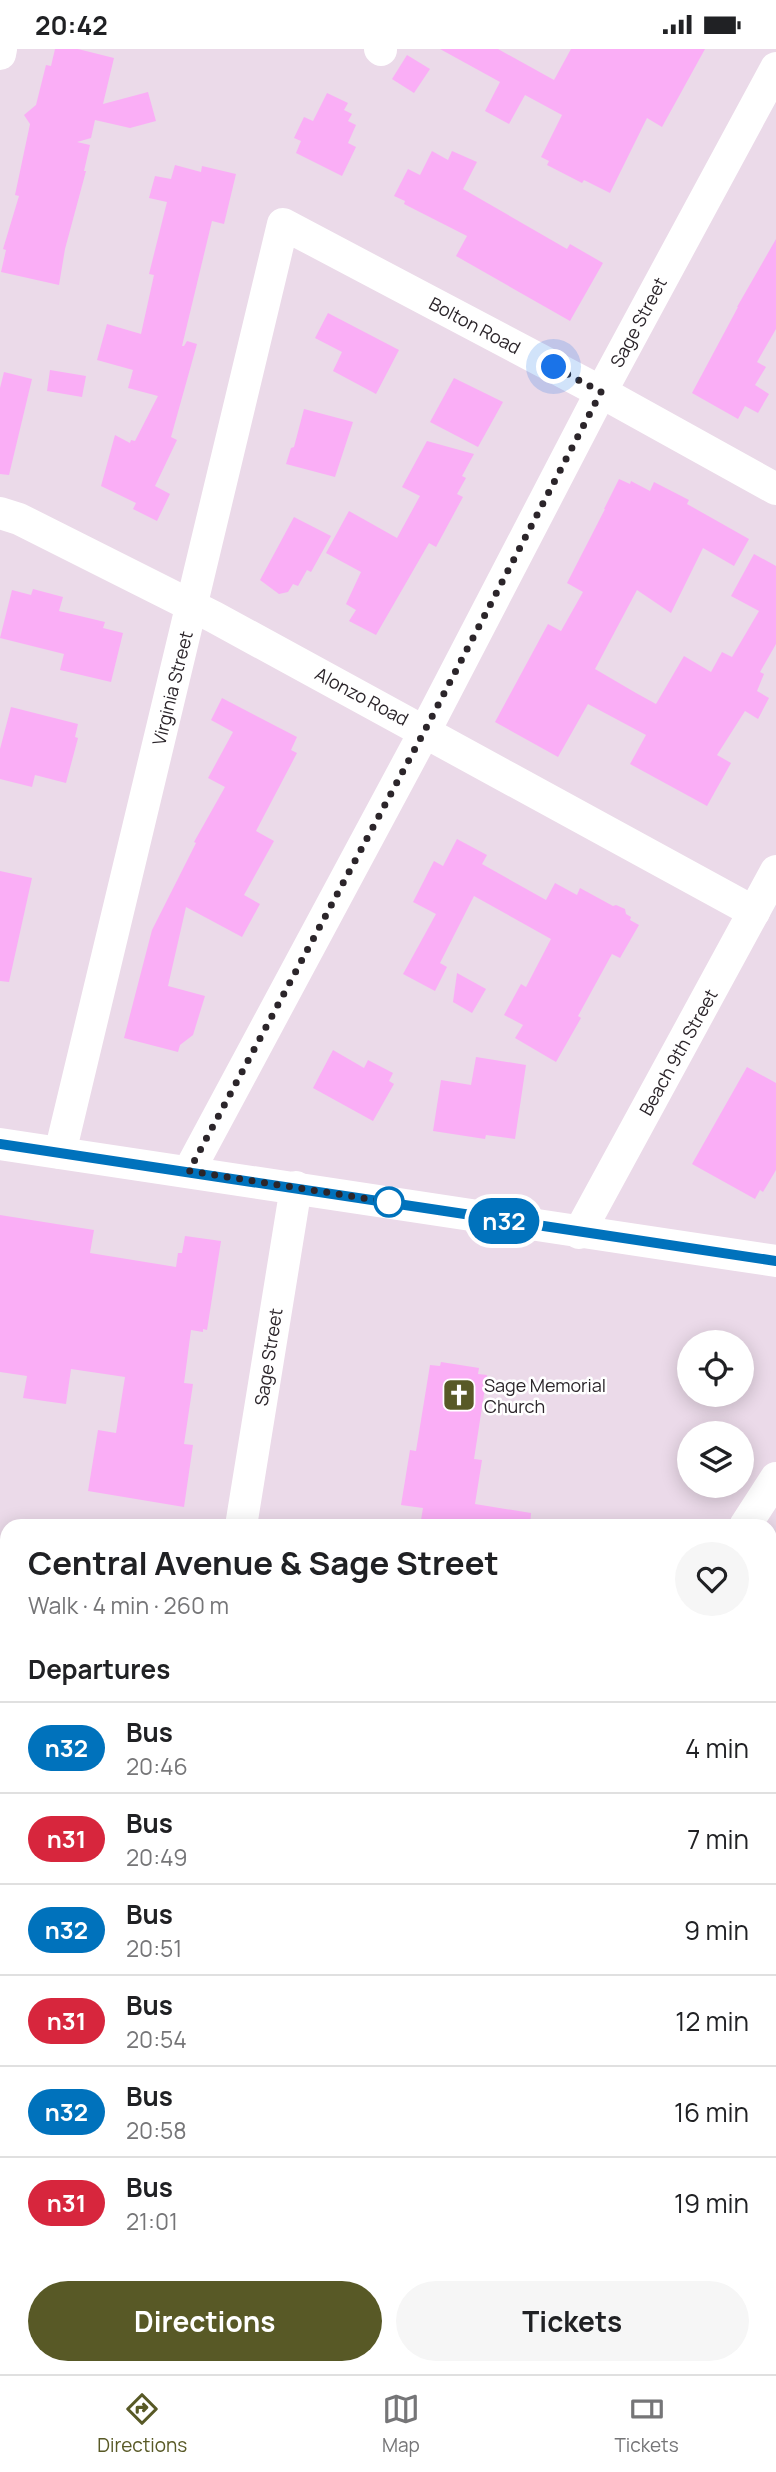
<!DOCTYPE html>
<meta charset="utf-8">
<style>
:root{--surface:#fff;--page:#f6f6f6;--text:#202124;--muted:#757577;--line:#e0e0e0;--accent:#585926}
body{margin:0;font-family:Manrope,sans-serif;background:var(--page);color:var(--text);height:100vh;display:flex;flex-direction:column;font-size:26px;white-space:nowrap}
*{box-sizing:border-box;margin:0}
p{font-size:23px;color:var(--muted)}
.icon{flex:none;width:38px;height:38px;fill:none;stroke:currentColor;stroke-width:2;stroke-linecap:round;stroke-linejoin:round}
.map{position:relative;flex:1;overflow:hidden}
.side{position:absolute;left:0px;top:1470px;width:777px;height:856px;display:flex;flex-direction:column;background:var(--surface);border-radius:21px 21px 0 0;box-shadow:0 4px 18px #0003}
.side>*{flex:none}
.badge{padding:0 14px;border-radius:23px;font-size:24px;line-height:46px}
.controls{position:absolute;left:677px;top:1281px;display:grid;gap:14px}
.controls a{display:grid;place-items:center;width:77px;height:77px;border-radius:50%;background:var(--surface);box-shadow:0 4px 18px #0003;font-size:35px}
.you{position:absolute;width:35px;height:35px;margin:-18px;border:5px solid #fff;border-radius:50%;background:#1a73e8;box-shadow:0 0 0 10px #1a73e833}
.map>.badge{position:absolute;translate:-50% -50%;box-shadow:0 0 0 4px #fff}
h2{padding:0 28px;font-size:26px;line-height:63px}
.round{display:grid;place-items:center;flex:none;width:74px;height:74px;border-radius:37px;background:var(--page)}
.headline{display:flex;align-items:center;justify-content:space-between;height:119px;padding:0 28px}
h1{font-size:33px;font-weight:700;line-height:52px}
.button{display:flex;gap:14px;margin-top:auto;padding:14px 28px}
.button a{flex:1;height:80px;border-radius:42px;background:var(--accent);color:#fff;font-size:28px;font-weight:700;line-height:80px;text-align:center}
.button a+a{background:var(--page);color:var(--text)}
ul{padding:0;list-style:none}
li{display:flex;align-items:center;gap:21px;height:91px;padding:0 28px;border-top:2px solid var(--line)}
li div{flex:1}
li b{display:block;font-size:26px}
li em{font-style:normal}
li .badge{min-width:77px;font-weight:700;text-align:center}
.status{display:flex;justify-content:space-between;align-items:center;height:49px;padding:0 35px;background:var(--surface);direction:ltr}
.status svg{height:19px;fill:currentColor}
.tab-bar{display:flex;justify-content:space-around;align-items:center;height:98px;border-top:2px solid var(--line);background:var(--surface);font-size:19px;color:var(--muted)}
.tab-bar a{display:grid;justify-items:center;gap:4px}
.tab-bar .current{color:var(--accent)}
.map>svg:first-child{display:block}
.built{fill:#e2cbe0}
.building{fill:#faaef6}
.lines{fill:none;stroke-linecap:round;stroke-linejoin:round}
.minor{stroke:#fff;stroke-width:32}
.rail-casing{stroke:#635a62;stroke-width:8}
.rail{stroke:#fff;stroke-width:5;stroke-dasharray:16;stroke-linecap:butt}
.line-casing{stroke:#fff;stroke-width:16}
.line{stroke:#0072bc;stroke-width:10}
.walk{stroke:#2b252a;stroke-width:7;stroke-dasharray:0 12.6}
.stop-dot{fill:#fff;stroke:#0072bc;stroke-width:3.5}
.labels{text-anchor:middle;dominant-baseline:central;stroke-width:5;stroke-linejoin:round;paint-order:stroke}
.street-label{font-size:18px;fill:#2b252a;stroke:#fff}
.poi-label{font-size:18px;fill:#2b252a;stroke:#fff;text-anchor:start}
</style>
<div class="status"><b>20:42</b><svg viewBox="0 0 49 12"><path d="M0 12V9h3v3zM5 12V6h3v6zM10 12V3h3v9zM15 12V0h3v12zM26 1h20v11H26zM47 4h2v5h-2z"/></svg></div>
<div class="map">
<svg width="776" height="2325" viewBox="0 0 776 2325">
<rect width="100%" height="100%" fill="#ebdae9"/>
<!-- built -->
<g class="built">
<rect x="770" y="1872" width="6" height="157"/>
<path d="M0,2029L7,2031V2207L0,2206Z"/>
<path d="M770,2146H776V2322L719,2319H770Z"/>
</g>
<!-- building -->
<g class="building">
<path d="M55,0H78L114,9L103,55L148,43L156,72L130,79L95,71L91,89L77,93L90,96L84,122H86L65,200L59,236L1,223L6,201L3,200L19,147L15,146L30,75L24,66L36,56L46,16L51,17Z"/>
<path d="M440,0H498L554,31L571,0H705L662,78L647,69L610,144L584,131L582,134L547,116L549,112L541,108L562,66L525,46L509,75L485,62L500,33Z"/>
<path d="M407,6L430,20L414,44L392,30Z"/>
<path d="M327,44L348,54L344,61L352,65L348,72L356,76L348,94L356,98L342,127L296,104L301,92L294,89L304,68L313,72Z"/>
<path d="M432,102L448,111L452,102L477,113L463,140L567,200L570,195L603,214L570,272L456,207L467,187L404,155L405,152L394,147L408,120L420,126Z"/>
<path d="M175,116L201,123L202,117L236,125L224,175L212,172L182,297H184L187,292L197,295L171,388L177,391L155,437L170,445L157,472L133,460L136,454L101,437L115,386L130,394L131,391L135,392L158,347L128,339L133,321L97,311L107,275L141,285L154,226L149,225L167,153L149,149L155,127L171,130Z"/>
<path d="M776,190V280L757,313L766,318L755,336L769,345L758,364L745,357L738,370L692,344L738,258H737Z"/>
<path d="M328,264L399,301L376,345L333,322L342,303L315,289Z"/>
<path d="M50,321L86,327L82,348L47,342Z"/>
<path d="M4,323L32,330L9,426L0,425V339Z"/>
<path d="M454,329L503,353L478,398L430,373Z"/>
<path d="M304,360L353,373L335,428L286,415L291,399L294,398Z"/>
<path d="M427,392L474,405L462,427L466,429L457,445L463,448L436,498L429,494L376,586L349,572L356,561L346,555L361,523L326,504L349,462L397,489L420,447L402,438Z"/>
<path d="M619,430L630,435L631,432L650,442L654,433L689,451L687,455L749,490L734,517L703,499L671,564L637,541L595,620L636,644L656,655L684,607L711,623L722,603L732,608L759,562L731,547L754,505L776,517V595L760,623L764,625L757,642L769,649L758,670L745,662L717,706L731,714L707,757L630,715L646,686L588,655L558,708L495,673L548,575L561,582L583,543L567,534L605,460H604Z"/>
<path d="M294,468L331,487L311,523L307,521L298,537L293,535L288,543L279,545L260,531Z"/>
<path d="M33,540L63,548L59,562L105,573L103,579L123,584L111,633L60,621L64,605L0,589L12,541L31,546Z"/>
<path d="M222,649L297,688L291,701L297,704L256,782L274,792L244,846L260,855L242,888L186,858L168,937L205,947L193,986L180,996L178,1003L124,989L152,881L196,794L194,793L225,738L208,729L233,683L211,671Z"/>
<path d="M11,658L78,675L75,688L78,689L66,734L35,726L32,738L0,730V700Z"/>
<path d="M457,790L487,806L482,815L546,851L555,834L577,846L580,839L613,857L616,856L625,860L626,865L631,868L630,871L639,876L620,909L612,905L578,967L581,969L556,1013L515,989L523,976L504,966L521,935L526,938L551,890L474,847L440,914L447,918L435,942L403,925L436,865L413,853L434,812L443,817Z"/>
<path d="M0,822L32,829L9,933L0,932Z"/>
<path d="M457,924L486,940L472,964L453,953Z"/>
<path d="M333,1001L364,1019L368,1011L393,1024L389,1032L394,1035L373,1072L313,1039Z"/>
<path d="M476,1008L526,1016L515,1090L486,1086L485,1090L433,1082L441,1031L471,1036Z"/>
<path d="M747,1018L776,1034V1121L763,1143L760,1141L755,1150L692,1115Z"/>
<path d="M0,1166L94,1181L90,1204L176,1218L178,1204H182L185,1187L221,1192L207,1281L203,1280V1283L191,1281L184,1334L193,1335L184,1395L193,1396L184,1458L88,1442L98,1381L116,1384L125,1328L71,1320L66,1355L23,1349L27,1327L0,1323Z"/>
<path d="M441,1313L479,1319L478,1325L487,1326L474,1410L482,1411L475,1455L531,1464L530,1477H420L423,1459L401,1456L410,1401L416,1402L430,1316L440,1317Z"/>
</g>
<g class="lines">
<!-- minor -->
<g class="minor">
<path d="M380,0L381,1"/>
<path d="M0,5L1,0"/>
<path d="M0,464L19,470L214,568L754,863"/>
<path d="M0,1095L776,1212"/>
<path d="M60,1104L283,175L601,343L776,440"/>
<path d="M189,1122L425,682L601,343L776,19"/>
<path d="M579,1184L776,822"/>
<path d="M241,1477L296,1138"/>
<path d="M745,1477L776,1429"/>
<path d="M770,1522H776"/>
<path d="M0,1711L7,1712"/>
<path d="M770,1848H776"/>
<path d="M770,2044H776"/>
<path d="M0,2229L7,2230"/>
<path d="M406,2319L438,2325"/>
<path d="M148,2325L150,2319"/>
</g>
<defs>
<g id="rail">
<path d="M0,2001L7,2002"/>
<path d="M0,2017L7,2019"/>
<path d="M770,2118H776"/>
</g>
</defs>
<!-- rail casing -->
<use href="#rail" class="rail-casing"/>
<!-- rail -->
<use href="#rail" class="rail"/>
</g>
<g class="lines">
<defs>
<path id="line" d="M0,1095L776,1212"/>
</defs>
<!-- line casing -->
<use href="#line" class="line-casing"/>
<!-- line -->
<use href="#line" class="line"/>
<!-- walk -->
<path class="walk" d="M389,1153L189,1122L425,681L601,343L554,318"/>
</g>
<!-- icons -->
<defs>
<symbol id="church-square" viewBox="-11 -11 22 22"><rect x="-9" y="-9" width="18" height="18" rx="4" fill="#585926" stroke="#fff"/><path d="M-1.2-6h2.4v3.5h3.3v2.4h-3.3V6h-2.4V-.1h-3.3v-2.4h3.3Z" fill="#fff"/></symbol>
</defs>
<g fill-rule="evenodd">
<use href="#church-square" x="440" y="1327" width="38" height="38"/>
</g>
<!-- markers -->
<circle class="stop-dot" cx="389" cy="1153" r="14"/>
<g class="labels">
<!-- street labels -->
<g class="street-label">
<text transform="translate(638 273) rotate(-62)">Sage Street</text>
<text transform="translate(475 276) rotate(28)">Bolton Road</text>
<text transform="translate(172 639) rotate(-76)">Virginia Street</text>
<text transform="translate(362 647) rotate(28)">Alonzo Road</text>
<text transform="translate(678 1003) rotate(-61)">Beach 9th Street</text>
<text transform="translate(268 1308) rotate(-81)">Sage Street</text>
</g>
<!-- poi labels -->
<g class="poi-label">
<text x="484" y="1336">Sage Memorial<tspan x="484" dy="21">Church</tspan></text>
</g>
</g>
</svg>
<div class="controls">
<a><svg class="icon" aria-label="locate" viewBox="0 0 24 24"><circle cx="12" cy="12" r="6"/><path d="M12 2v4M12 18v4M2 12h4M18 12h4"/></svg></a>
<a><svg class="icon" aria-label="layers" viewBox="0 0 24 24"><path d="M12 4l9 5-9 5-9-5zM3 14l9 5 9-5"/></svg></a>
</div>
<div class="you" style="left:554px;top:318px"></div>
<b class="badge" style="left:504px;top:1172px;background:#0072bc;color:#fff">n32</b>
<section class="side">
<div class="headline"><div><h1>Central Avenue &amp; Sage Street</h1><p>Walk · 4 min · 260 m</p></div><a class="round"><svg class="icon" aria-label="heart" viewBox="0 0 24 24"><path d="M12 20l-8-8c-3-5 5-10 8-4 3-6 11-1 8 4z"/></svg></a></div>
<h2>Departures</h2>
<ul>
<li><span class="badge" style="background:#0072bc;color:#fff">n32</span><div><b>Bus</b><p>20:46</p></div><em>4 min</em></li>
<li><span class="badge" style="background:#d7263d;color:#fff">n31</span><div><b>Bus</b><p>20:49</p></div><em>7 min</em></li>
<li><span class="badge" style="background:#0072bc;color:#fff">n32</span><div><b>Bus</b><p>20:51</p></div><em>9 min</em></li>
<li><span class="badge" style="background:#d7263d;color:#fff">n31</span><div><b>Bus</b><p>20:54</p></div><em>12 min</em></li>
<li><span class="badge" style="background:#0072bc;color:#fff">n32</span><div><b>Bus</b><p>20:58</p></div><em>16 min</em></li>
<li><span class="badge" style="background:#d7263d;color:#fff">n31</span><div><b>Bus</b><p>21:01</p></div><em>19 min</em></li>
</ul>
<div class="button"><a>Directions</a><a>Tickets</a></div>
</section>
</div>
<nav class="tab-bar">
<a class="current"><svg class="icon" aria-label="directions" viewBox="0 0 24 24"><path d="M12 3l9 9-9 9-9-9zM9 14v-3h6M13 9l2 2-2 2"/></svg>Directions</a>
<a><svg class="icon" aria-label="map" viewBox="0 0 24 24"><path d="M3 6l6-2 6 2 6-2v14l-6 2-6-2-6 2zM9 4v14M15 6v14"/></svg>Map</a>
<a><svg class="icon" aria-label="tickets" viewBox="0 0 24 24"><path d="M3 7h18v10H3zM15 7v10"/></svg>Tickets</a>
</nav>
